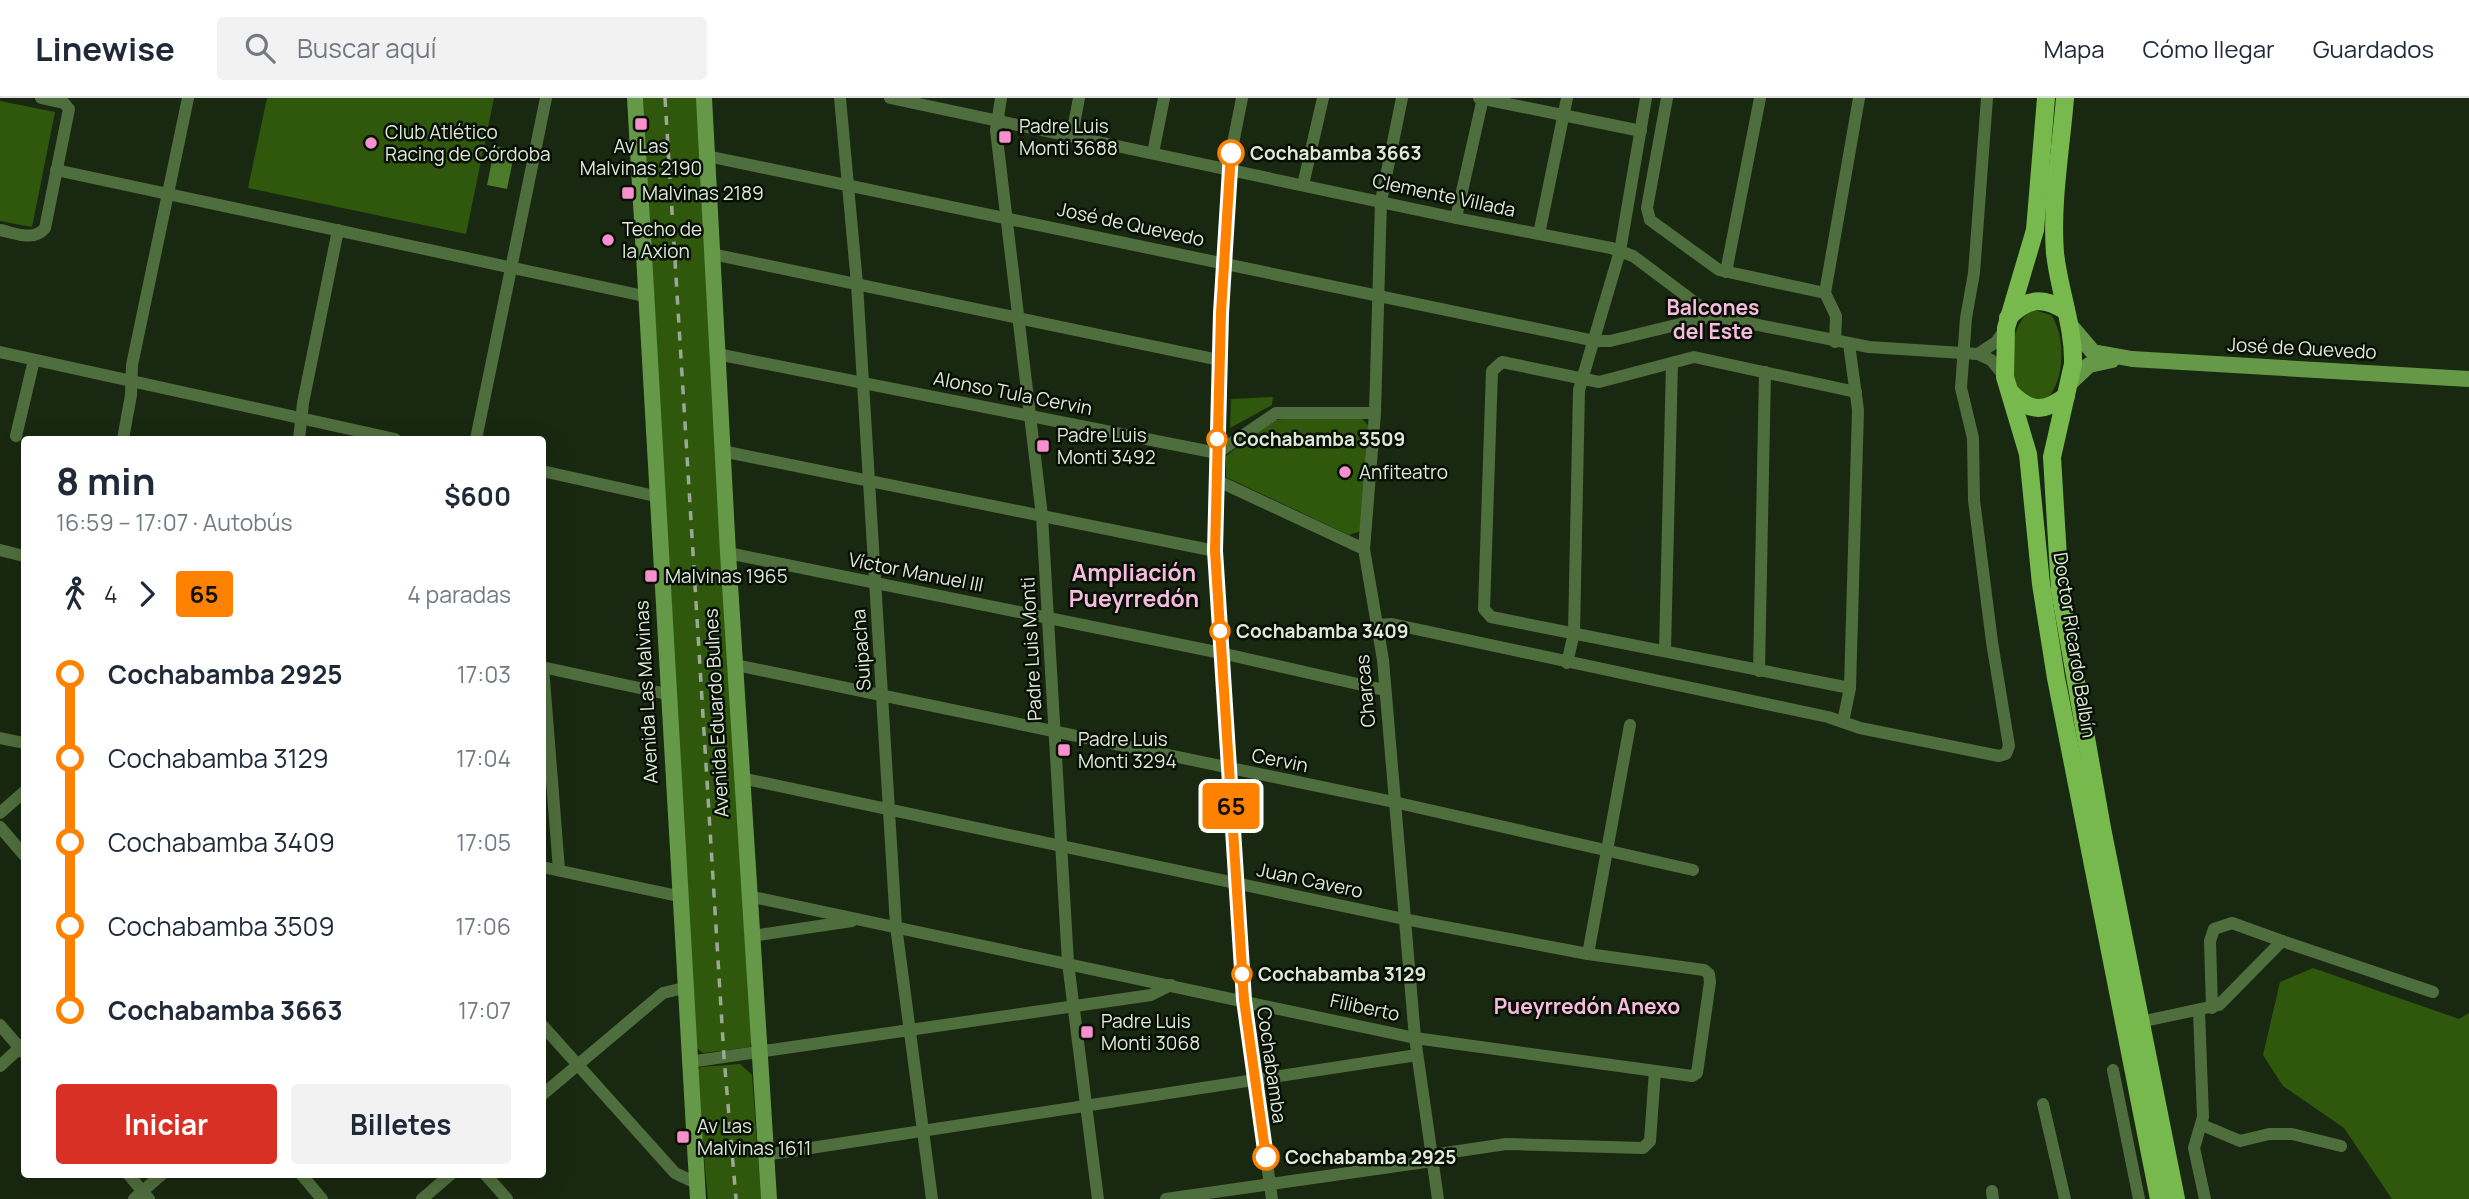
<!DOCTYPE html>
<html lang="es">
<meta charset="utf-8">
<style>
:root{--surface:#fff;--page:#f2f2f3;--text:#1f2937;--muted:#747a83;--line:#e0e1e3;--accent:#d93025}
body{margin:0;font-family:Manrope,sans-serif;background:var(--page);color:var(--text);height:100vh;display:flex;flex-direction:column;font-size:26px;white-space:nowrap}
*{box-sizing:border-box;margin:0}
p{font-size:23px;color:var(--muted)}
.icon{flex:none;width:38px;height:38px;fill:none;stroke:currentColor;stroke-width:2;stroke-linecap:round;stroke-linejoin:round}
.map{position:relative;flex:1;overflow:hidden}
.side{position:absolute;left:21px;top:338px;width:525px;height:742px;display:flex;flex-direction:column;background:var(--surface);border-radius:7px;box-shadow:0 7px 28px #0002}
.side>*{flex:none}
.badge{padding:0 14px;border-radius:5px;font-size:24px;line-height:46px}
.map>.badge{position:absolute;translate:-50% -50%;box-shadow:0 0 0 4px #fff}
.legs{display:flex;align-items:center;gap:10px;height:77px;padding:0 35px;font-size:23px}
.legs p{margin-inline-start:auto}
.summary{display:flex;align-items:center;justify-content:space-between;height:119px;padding:0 35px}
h1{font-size:38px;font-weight:700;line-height:52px}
.cta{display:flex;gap:14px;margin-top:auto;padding:14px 35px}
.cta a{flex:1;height:80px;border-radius:7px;background:var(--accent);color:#fff;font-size:28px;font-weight:700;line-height:80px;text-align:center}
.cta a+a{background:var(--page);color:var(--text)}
ul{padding:0 35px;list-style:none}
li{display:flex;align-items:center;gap:24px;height:84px;font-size:26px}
li i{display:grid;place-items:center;width:10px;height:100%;margin:0 9px;background:currentColor}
li i::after{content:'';width:18px;height:18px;margin:-9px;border:5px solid;border-radius:50%;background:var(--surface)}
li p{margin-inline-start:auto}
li:first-child i{background:linear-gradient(#0000 50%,currentColor 0)}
li:last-child i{background:linear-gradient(currentColor 50%,#0000 0)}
header{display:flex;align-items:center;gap:42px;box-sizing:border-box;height:98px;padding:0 35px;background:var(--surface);border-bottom:2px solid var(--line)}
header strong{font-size:33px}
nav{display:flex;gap:38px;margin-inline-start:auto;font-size:24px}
.search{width:490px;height:63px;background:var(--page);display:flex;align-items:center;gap:18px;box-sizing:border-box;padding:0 24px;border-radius:7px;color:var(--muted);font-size:26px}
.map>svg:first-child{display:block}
.green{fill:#2f580c}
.water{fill:#4b7b29}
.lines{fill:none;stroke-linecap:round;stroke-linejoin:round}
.minor{stroke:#4f6e3d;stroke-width:12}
.secondary{stroke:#669947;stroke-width:16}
.primary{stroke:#78b94d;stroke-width:18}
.rail{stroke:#9ca895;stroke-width:3.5;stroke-dasharray:9 9;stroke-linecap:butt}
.line-1-casing{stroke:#fff;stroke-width:16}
.line-1{stroke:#ff8100;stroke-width:10}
.poi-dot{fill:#f790cd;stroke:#080f05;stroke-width:2.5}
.stop-1-dot{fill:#fff;stroke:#ff8100;stroke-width:3.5}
.labels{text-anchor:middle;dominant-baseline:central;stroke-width:5;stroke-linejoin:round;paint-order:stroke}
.poi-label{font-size:19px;fill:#dee9d9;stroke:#080f05;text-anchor:start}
.stop-label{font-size:19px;font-weight:bold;fill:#dee9d9;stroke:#080f05;text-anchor:start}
.street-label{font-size:19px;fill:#dee9d9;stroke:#080f05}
.neighbourhood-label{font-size:21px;font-weight:bold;fill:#f7bcdd;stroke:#080f05}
.quarter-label{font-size:23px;font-weight:bold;fill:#f7bcdd;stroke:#080f05}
</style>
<header>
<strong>Linewise</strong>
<div class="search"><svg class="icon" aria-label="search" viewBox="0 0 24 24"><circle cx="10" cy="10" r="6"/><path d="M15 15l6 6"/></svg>Buscar aquí</div>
<nav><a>Mapa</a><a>Cómo llegar</a><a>Guardados</a></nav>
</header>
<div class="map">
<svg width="2469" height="1101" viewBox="0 0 2469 1101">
<rect width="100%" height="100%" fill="#192810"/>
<!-- green -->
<g class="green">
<path d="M267,0H494L466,136L248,90Z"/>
<path d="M643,0H700L752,938L750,949L703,955L695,949Z"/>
<path d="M0,3L55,14L32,129L0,123Z"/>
<path d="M2034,212L2051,217C2066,238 2066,286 2044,303C2033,301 2021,299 2016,287C2008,267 2011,220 2034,212Z"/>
<path d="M1273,299L1272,307L1230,330L1231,301Z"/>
<path d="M1282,321H1362L1369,328L1361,433L1349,437L1226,379V358L1271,323Z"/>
<path d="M2313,870L2459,921L2469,915V1101H2392L2344,1030L2283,988L2263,957L2280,884Z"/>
<path d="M740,966L752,977L761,1101H708L696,977L700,969Z"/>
</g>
<!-- water -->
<path class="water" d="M495,48L515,52L507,91L487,87Z"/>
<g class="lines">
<!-- minor -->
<g class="minor">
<path d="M840,0L857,186L896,828L932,1101"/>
<path d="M890,0L1456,120L1611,150L1633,158L1713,218L1869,249L1978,256L1991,262L2005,279"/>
<path d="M1001,0L996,32L1042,418L1068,865L1098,1101"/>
<path d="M1242,0L1228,71L1215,453L1244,902L1272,1101"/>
<path d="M1402,0L1381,103L1375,315L1364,451L1383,562L1415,940L1438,1101"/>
<path d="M1479,0L1641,33"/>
<path d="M1667,0L1647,110L1650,122L1719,172L1825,195"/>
<path d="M1072,37L1079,0"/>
<path d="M1153,55L1164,0"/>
<path d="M707,58L1595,243H1610L1713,218"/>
<path d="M56,72L644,198"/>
<path d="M1303,87L1323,0"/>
<path d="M1456,120L1483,0"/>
<path d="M0,132C15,135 34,144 45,130L69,11L64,5L41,0"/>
<path d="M1539,136L1567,0"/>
<path d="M712,156L1219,262"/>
<path d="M1726,174L1760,0"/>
<path d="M1835,244L1836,218L1825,195L1859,0"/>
<path d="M0,254L395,341"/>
<path d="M717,256L1217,355L1276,315H1375"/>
<path d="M1978,256L1996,244L2006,230"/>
<path d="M16,338L34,262"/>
<path d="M123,341L131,297L132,267L188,0"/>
<path d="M299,341L303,305L338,132"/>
<path d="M476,341L546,0"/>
<path d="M722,353L1215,453"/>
<path d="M542,373L655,398"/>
<path d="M1216,382L1364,451"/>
<path d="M0,452L24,458"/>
<path d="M728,455L1221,555L1384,592"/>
<path d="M1378,527L1392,526L1828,619L1860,630L1999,658L2006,656L2009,648L1992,544L1974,402L1973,340L1961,290L1966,220L1974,175L1987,0"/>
<path d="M1665,552L1672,265"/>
<path d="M1567,565L1574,535L1579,292L1620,153L1646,0"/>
<path d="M736,567L1394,704L1693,772"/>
<path d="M542,569L667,596"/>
<path d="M543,569L559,772"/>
<path d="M1759,573L1765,274"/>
<path d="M1850,590L1491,519L1484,511L1492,273L1502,264L1599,284L1694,259L1856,294"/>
<path d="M1843,624L1850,590L1858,312L1849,246"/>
<path d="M0,640L24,645"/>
<path d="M741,680L1404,821L1588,856L1704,872L1709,876L1710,884L1697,975L1692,978L1415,940L748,798"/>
<path d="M0,715L24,694"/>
<path d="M0,729L24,757"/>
<path d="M542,769L678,798"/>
<path d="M752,838L852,823"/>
<path d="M1588,856L1630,627"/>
<path d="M2212,910L2210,843L2214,831L2232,825L2282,843"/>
<path d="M2199,913L2203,1019L2194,1050L2205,1101"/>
<path d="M2140,924L2219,907L2282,843L2433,894"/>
<path d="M0,927L24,955"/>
<path d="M542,927L675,1075L696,1085"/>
<path d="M689,964L1151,897L1171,887"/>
<path d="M0,968L24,946"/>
<path d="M2113,972L2139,1101"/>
<path d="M542,997L663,895L684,890"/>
<path d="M2043,1006L2065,1101"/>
<path d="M2202,1027L2240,1043L2269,1036H2292L2341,1048"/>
<path d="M765,1057L1417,957"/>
<path d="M1432,1057L1506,1046L1643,1050L1650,1043L1655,973"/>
<path d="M128,1076L149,1101"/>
<path d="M301,1076L322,1101"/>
<path d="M485,1076L507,1101"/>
<path d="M1992,1093L1993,1101"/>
<path d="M134,1101L162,1076"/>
<path d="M422,1101L451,1076"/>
<path d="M1166,1101L1432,1063"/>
</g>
<!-- secondary -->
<g class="secondary">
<path d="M635,0L698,1101"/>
<path d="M704,0L728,455L769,1101"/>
<path d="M2070,227L2093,254L2132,261L2469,281"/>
<path d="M2070,285L2089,267L2112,262"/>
</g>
<!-- primary -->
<g class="primary">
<path d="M2046,0L2035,132L2006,230L2005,279L2028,356L2041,486L2056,580L2159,1101"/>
<path d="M2065,0C2061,50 2051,105 2055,155C2059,193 2074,228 2073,266L2052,359L2060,493L2102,730L2176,1101"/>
<path d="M2008,220C2027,200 2043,198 2066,213"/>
<path d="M2010,294C2029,314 2044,315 2066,298"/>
</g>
<!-- rail -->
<path class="rail" d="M665,0L724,959L736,1101"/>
</g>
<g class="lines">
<defs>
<path id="line-1" d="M1231,55L1221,215L1215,453L1244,902L1266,1059"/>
</defs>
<!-- line-1 casing -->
<use href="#line-1" class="line-1-casing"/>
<!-- line-1 -->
<use href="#line-1" class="line-1"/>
</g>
<!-- markers -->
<g class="poi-dot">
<rect x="634" y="19" width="14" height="14" rx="3.5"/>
<rect x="998" y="32" width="14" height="14" rx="3.5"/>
<circle cx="371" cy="45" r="7"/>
<rect x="621" y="88" width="14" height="14" rx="3.5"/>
<circle cx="608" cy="142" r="7"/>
<rect x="1036" y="341" width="14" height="14" rx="3.5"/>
<circle cx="1345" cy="374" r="7"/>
<rect x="644" y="471" width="14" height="14" rx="3.5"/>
<rect x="1057" y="645" width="14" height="14" rx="3.5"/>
<rect x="1080" y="927" width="14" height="14" rx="3.5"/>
<rect x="676" y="1032" width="14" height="14" rx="3.5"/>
</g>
<g class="stop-1-dot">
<circle cx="1231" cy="55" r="12"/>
<circle cx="1217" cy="341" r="9"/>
<circle cx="1220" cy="533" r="9"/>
<circle cx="1242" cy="876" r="9"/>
<circle cx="1266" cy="1059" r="12"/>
</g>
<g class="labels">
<!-- poi labels -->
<g class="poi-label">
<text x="1019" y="28">Padre Luis<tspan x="1019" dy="22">Monti 3688</tspan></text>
<text x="385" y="34">Club Atlético<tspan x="385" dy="22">Racing de Córdoba</tspan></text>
<text x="641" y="48" text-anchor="middle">Av Las<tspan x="641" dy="22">Malvinas 2190</tspan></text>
<text x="642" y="95">Malvinas 2189</text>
<text x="622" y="131">Techo de<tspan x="622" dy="22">la Axion</tspan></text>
<text x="1057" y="337">Padre Luis<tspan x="1057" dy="22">Monti 3492</tspan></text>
<text x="1359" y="374">Anfiteatro</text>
<text x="665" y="478">Malvinas 1965</text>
<text x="1078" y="641">Padre Luis<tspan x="1078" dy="22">Monti 3294</tspan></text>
<text x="1101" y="923">Padre Luis<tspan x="1101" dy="22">Monti 3068</tspan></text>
<text x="697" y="1028">Av Las<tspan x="697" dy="22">Malvinas 1611</tspan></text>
</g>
<!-- stop labels -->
<g class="stop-label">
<text x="1250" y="55">Cochabamba 3663</text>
<text x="1233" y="341">Cochabamba 3509</text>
<text x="1236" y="533">Cochabamba 3409</text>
<text x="1258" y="876">Cochabamba 3129</text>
<text x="1285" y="1059">Cochabamba 2925</text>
</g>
<!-- street labels -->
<g class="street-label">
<text transform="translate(1444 97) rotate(12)">Clemente Villada</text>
<text transform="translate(1131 126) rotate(12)">José de Quevedo</text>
<text transform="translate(2302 250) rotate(3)">José de Quevedo</text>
<text transform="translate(1013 295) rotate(11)">Alonso Tula Cervin</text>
<text transform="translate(916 474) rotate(11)">Víctor Manuel III</text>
<text transform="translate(2075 547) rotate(81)">Doctor Ricardo Balbín</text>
<text transform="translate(1031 551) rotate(-93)">Padre Luis Monti</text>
<text transform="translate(861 552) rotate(-94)">Suipacha</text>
<text transform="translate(1365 593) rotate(-95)">Charcas</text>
<text transform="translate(646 594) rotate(-93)">Avenida Las Malvinas</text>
<text transform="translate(716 615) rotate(-93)">Avenida Eduardo Bulnes</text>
<text transform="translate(1280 662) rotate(11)">Cervin</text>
<text transform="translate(1310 782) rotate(12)">Juan Cavero</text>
<text transform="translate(1365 909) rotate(12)">Filiberto</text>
<text transform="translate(1272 967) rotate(82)">Cochabamba</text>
</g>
<!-- neighbourhood labels -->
<g class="neighbourhood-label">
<text x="1713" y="209">Balcones<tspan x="1713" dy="24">del Este</tspan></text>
<text x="1587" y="908">Pueyrredón Anexo</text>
</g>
<!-- quarter labels -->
<g class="quarter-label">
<text x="1134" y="474">Ampliación<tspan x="1134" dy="26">Pueyrredón</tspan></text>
</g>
</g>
</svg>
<b class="badge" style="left:1231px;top:708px;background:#ff8100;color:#111">65</b>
<section class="side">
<div class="summary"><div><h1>8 min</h1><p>16:59 – 17:07 · Autobús</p></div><b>$600</b></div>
<div class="legs"><svg class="icon" aria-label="walk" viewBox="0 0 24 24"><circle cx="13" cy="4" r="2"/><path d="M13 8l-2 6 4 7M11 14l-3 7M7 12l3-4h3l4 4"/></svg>4<svg class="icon" aria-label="forward" viewBox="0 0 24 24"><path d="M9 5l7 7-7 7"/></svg><b class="badge" style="background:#ff8100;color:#111">65</b><p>4 paradas</p></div>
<ul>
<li><i style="color:#ff8100"></i><b>Cochabamba 2925</b><p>17:03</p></li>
<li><i style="color:#ff8100"></i><span>Cochabamba 3129</span><p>17:04</p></li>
<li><i style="color:#ff8100"></i><span>Cochabamba 3409</span><p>17:05</p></li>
<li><i style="color:#ff8100"></i><span>Cochabamba 3509</span><p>17:06</p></li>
<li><i style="color:#ff8100"></i><b>Cochabamba 3663</b><p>17:07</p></li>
</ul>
<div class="cta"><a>Iniciar</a><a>Billetes</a></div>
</section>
</div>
